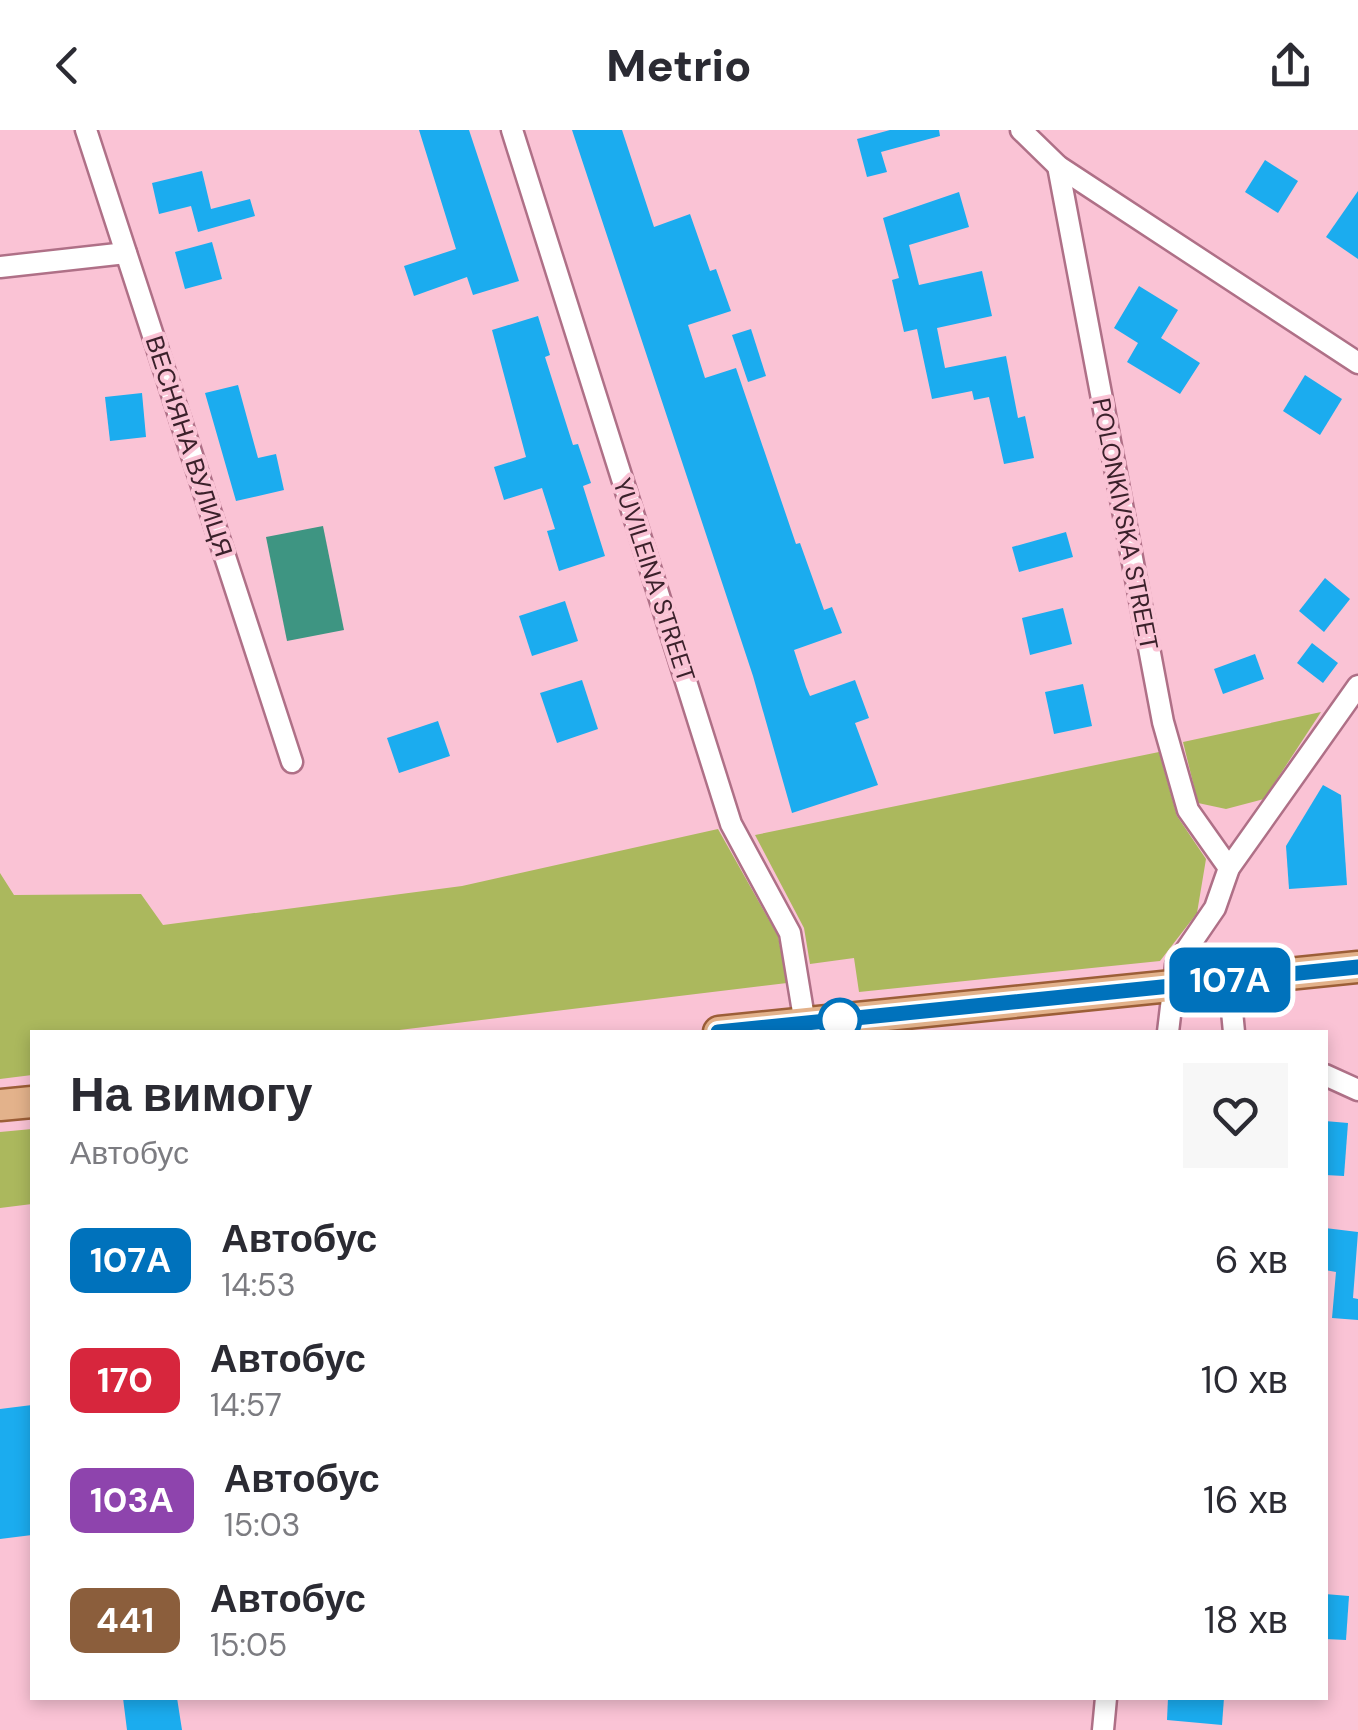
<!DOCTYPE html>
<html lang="uk">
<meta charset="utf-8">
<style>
:root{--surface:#fff;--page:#f7f7f7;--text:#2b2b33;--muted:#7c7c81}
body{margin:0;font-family:"DM Sans",sans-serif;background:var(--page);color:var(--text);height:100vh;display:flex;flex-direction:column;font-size:38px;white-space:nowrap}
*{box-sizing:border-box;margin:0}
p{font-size:32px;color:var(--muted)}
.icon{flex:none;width:55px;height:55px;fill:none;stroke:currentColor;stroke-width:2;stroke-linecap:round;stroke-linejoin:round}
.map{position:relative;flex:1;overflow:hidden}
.sheet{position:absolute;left:30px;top:900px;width:1298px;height:670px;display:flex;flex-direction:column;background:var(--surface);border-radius:0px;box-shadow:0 5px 15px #0003}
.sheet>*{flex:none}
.badge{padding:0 20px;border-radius:15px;font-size:35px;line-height:65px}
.map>.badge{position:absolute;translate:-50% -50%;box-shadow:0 0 0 5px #fff}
.round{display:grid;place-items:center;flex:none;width:105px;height:105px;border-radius:0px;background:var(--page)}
.headline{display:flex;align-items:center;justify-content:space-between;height:170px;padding:0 40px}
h1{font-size:48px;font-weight:800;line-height:75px}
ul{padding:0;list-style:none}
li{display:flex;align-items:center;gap:30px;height:120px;padding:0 40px}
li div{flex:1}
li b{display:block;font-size:38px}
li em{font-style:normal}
li .badge{min-width:110px;font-weight:700;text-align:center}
header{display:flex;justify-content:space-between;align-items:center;height:130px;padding:0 40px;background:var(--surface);font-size:45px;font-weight:800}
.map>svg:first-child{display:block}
.green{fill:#abb85d}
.water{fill:#3e9582}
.building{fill:#1bacef}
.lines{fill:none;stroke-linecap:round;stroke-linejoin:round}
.street-casing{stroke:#af7087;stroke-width:25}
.primary-casing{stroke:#9c5e37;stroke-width:35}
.street{stroke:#fff;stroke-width:20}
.primary{stroke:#e3b28b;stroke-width:30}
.line-casing{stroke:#fff;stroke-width:22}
.line{stroke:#0072bc;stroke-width:15}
.stop-dot{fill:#fff;stroke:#0072bc;stroke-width:5}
.labels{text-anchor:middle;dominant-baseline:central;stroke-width:8;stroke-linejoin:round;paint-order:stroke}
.street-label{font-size:25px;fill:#3b212b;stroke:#fac3d5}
</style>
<header><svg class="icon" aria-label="back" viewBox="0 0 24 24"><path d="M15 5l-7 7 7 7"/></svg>Metrio<svg class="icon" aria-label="share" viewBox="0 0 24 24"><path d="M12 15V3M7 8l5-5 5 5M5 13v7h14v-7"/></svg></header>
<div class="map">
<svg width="1358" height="1600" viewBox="0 0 1358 1600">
<rect width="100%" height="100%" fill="#fac3d5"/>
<!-- green -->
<g class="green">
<path d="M1321,582L1264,669L1226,679L1198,673L1183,612Z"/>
<path d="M1159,622L1177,686L1206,729L1197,783L1160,831L859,862L854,828L810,834L804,798L755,705Z"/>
<path d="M718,699L778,806L787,853L383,902H32V945L0,949V743L14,765L141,764L163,795L462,756Z"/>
<path d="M32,999V1074L0,1078V1002Z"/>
</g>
<!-- water -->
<path class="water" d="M323,396L344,500L287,511L266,407Z"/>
<!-- building -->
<g class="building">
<path d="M419,0H469L519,151L473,165L467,147L414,166L404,136L456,119Z"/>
<path d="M572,0H622L654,97L690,84L710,141L716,139L731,181L688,195L705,248L736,238L796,414L800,413L824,480L832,477L842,503L794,520L806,557L810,566L855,550L869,588L855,593L878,655L792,683L753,546Z"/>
<path d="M890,0H939L940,6L881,22L887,42L867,47L857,9Z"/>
<path d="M1265,30L1298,51L1278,83L1245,62Z"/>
<path d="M202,41L211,79L250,69L255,86L198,102L191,76L159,84L152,53Z"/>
<path d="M1358,61V129L1326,107Z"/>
<path d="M959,62L969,97L909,115L919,155L982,141L992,186L937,198L945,238L1006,226L1018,288L1025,286L1034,328L1004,334L989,267L974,270L972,261L932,269L917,199L904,202L892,150L899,148L883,88Z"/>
<path d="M212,112L222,149L185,159L175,122Z"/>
<path d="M1139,156L1178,180L1161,208L1200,233L1180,264L1127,232L1138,213L1114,198Z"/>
<path d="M538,186L550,225L545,227L573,315L578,314L591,353L583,356L605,426L559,441L547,401L555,399L542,358L504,370L494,337L526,327L492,200Z"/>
<path d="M751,199L766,246L748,252L732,205Z"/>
<path d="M1305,245L1342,269L1320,305L1283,281Z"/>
<path d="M238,255L258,328L276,324L284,360L236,371L205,263Z"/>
<path d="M142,263L146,307L110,311L105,267Z"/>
<path d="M1066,402L1073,427L1019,442L1012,417Z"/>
<path d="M1325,448L1350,469L1324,502L1299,481Z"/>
<path d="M565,471L578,511L532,526L519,486Z"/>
<path d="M1063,478L1072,514L1030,525L1022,488Z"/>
<path d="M1312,513L1338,533L1323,553L1297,533Z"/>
<path d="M1255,524L1264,549L1223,564L1214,539Z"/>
<path d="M582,550L598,599L557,613L540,563Z"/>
<path d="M1083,554L1092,596L1054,604L1045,562Z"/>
<path d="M438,591L450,626L399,643L387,608Z"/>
<path d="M1323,655L1341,665L1347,755L1289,759L1286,716Z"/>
<path d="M1325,991L1348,993L1344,1046L1325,1045Z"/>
<path d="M1325,1098L1358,1102L1353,1168L1358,1169V1190L1332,1188L1336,1142L1325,1140Z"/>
<path d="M32,1275V1405L0,1409V1279Z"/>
<path d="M1325,1464L1349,1466L1346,1510L1325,1509Z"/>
<path d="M123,1568H177L182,1600H127Z"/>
<path d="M1168,1568H1224L1222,1595L1167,1590Z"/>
</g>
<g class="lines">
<defs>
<g id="street">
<path d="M86,0L292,632"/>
<path d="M512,0L731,694L790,803L805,894"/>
<path d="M1021,0L1058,36L1358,233"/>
<path d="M1058,36L1163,592L1188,680L1229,738"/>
<path d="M0,137L126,123"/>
<path d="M1229,850L1234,902"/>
<path d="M1168,902L1176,835L1215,778L1229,738L1358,556"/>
<path d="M1325,945L1358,960"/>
<path d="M1103,1600L1106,1568"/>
</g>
<g id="primary">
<path d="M719,902L1358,837"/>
<path d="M0,975L32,972"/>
</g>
</defs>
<!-- street casing -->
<use href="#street" class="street-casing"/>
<!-- primary casing -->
<use href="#primary" class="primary-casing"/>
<!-- street -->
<use href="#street" class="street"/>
<!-- primary -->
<use href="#primary" class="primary"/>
</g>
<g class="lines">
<defs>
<path id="line" d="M718,902L1358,837"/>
</defs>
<!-- line casing -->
<use href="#line" class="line-casing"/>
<!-- line -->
<use href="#line" class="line"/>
</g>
<!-- markers -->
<circle class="stop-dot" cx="840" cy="890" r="20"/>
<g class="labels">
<!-- street labels -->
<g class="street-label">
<text transform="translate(189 316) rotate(72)">ВЕСНЯНА ВУЛИЦЯ</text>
<text transform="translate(1125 394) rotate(79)">POLONKIVSKA STREET</text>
<text transform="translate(654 450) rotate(72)">YUVILEINA STREET</text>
</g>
</g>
</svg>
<b class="badge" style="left:1230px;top:850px;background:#0072bc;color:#fff">107А</b>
<section class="sheet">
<div class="headline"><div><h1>На вимогу</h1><p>Автобус</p></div><a class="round"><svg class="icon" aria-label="heart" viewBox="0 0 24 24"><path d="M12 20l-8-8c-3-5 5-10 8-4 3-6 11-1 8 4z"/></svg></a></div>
<ul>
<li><span class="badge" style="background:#0072bc;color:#fff">107А</span><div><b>Автобус</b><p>14:53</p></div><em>6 хв</em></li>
<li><span class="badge" style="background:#d7263d;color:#fff">170</span><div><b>Автобус</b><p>14:57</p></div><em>10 хв</em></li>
<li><span class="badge" style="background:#8e44ad;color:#fff">103А</span><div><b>Автобус</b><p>15:03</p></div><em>16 хв</em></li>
<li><span class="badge" style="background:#8b5e3c;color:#fff">441</span><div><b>Автобус</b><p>15:05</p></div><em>18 хв</em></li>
</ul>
</section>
</div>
